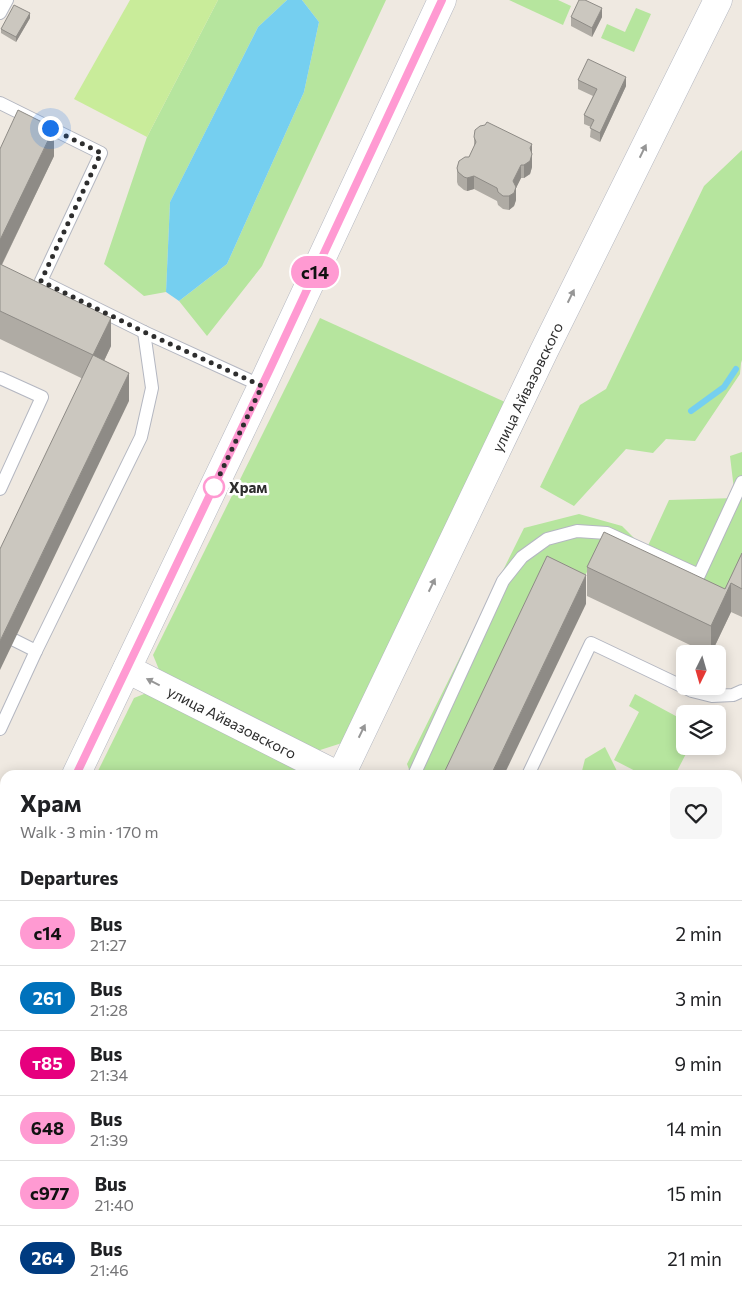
<!DOCTYPE html>
<meta charset="utf-8">
<style>
:root{--surface:#fff;--page:#f6f6f6;--text:#202124;--muted:#757577;--line:#e0e0e0}
body{margin:0;font-family:Commissioner,sans-serif;background:var(--page);color:var(--text);height:100vh;display:flex;flex-direction:column;font-size:19px;white-space:nowrap}
*{box-sizing:border-box;margin:0}
p{font-size:16px;color:var(--muted)}
.icon{flex:none;width:28px;height:28px;fill:none;stroke:currentColor;stroke-width:2;stroke-linecap:round;stroke-linejoin:round}
.map{position:relative;flex:1;overflow:hidden}
.sheet{position:absolute;left:0px;top:770px;width:742px;height:531px;display:flex;flex-direction:column;background:var(--surface);border-radius:15px 15px 0 0;box-shadow:0 2px 12px #0003}
.sheet>*{flex:none}
.badge{padding:0 10px;border-radius:16px;font-size:18px;line-height:32px}
.needle{width:32px;rotate:185deg}
.tools{position:absolute;left:676px;top:645px;display:grid;gap:10px}
.tools a{display:grid;place-items:center;width:50px;height:50px;border-radius:8px;background:var(--surface);box-shadow:0 2px 12px #0003;font-size:25px}
.you{position:absolute;width:25px;height:25px;margin:-12px;border:4px solid #fff;border-radius:50%;background:#1a73e8;box-shadow:0 0 0 8px #1a73e833}
.map>.badge{position:absolute;translate:-50% -50%;box-shadow:0 0 0 2px #fff}
h2{padding:0 20px;font-size:19px;line-height:45px}
.round{display:grid;place-items:center;flex:none;width:52px;height:52px;border-radius:8px;background:var(--page)}
.summary{display:flex;align-items:center;justify-content:space-between;height:85px;padding:0 20px}
h1{font-size:24px;font-weight:700;line-height:38px}
ul{padding:0;list-style:none}
li{display:flex;align-items:center;gap:15px;height:65px;padding:0 20px;border-top:1px solid var(--line)}
li div{flex:1}
li b{display:block;font-size:19px}
li em{font-style:normal}
li .badge{min-width:55px;font-weight:700;text-align:center}
.map>svg:first-child{display:block}
.green{fill:#b6e59e}
.pitch{fill:#c9ec9a}
.water{fill:#75cff0}
.lines{fill:none;stroke-linecap:round;stroke-linejoin:round}
.stream{stroke:#75cff0;stroke-width:6}
.service-casing{stroke:#b4b7c1;stroke-width:14}
.secondary-casing{stroke:#b4b7c1;stroke-width:29}
.service{stroke:#fff;stroke-width:12}
.secondary{stroke:#fff;stroke-width:28}
.wall{fill:#afaba4}
.shaded-wall{fill:#8e8b86}
.building{fill:#cbc7bf;stroke:#8e8b86}
.oneway{fill:#969696}
.line-casing{stroke:#fff;stroke-width:11}
.line{stroke:#ff9ad2;stroke-width:8}
.walk{stroke:#2e2e2e;stroke-width:5;stroke-dasharray:0 9}
.stop-dot{fill:#fff;stroke:#ff9ad2;stroke-width:2.5}
.labels{text-anchor:middle;dominant-baseline:central;stroke-width:5;stroke-linejoin:round;paint-order:stroke}
.street-label{font-size:15px;fill:#2e2e2e;stroke:#fff}
.stop-label{font-size:15px;font-weight:bold;fill:#2e2e2e;stroke:#fff;text-anchor:start}
</style>
<div class="map">
<svg width="742" height="1301" viewBox="0 0 742 1301">
<rect width="100%" height="100%" fill="#efe9e1"/>
<!-- green -->
<g class="green">
<path d="M218,0H287L258,27L170,202L166,292L144,296L104,264L147,137Z"/>
<path d="M302,0H386L262,266L207,336L179,301L227,264L304,92L319,22Z"/>
<path d="M509,0H558L571,6L563,25Z"/>
<path d="M636,8L651,14L634,52L601,38L607,24L625,32Z"/>
<path d="M742,150V360L741,363L740,374L695,441L666,439L653,453L626,449L574,506L540,487L580,405L606,389L704,186Z"/>
<path d="M320,318L505,402L342,743L317,751L160,672L153,655Z"/>
<path d="M742,452V564L721,607L599,549L579,587L447,775H411L407,764L524,528L579,514L622,526L646,550L669,500L735,498L730,456Z"/>
<path d="M149,692L313,775H96L134,698Z"/>
<path d="M635,694L685,721V746H690L675,775H643L614,760L639,712L629,706Z"/>
<path d="M605,747L619,775H581L585,759Z"/>
<path d="M5,960V1255L0,1252V970Z"/>
<path d="M0,1278L5,1281V1296H37L47,1301H0Z"/>
<path d="M128,1296H175L173,1301H129Z"/>
<path d="M487,1296H544L540,1301H484Z"/>
</g>
<!-- pitch -->
<g class="pitch">
<path d="M130,0H218L147,137L74,99Z"/>
<path d="M738,894L742,896V959L738,968Z"/>
</g>
<!-- water -->
<path class="water" d="M287,0H302L319,22L304,92L227,264L179,301L166,292L170,202L258,27Z"/>
<g class="lines">
<!-- stream -->
<path class="stream" d="M691,411L724,387L736,369"/>
<defs>
<g id="service">
<path d="M0,13L7,0"/>
<path d="M0,103L101,153L41,281L144,332L262,386"/>
<path d="M0,378L42,397L0,489"/>
<path d="M14,640L36,651"/>
<path d="M0,729L36,651L141,437L152,388L144,332"/>
<path d="M414,775L503,581L522,557L547,539L577,531L607,533L699,575L742,482"/>
<path d="M528,775L591,643L692,691L712,696L733,695L742,691"/>
<path d="M357,1301L359,1296"/>
<path d="M470,1301L472,1296"/>
</g>
<g id="secondary">
<path d="M127,669L337,775"/>
<path d="M76,775L262,386L442,0"/>
<path d="M341,775L544,351L718,0"/>
<path d="M0,933L5,923"/>
<path d="M0,1264L5,1266"/>
<path d="M70,1296L80,1301"/>
</g>
</defs>
<!-- service casing -->
<use href="#service" class="service-casing"/>
<!-- secondary casing -->
<use href="#secondary" class="secondary-casing"/>
<!-- service -->
<use href="#service" class="service"/>
<!-- secondary -->
<use href="#secondary" class="secondary"/>
</g>
<!-- wall -->
<g class="wall">
<path d="M571,17H602L592,37L571,26Z"/>
<path d="M30,18L16,42L1,33V29Z"/>
<path d="M578,80L626,86L600,142L590,137L591,127L584,124V115L593,96L578,89Z"/>
<path d="M474,137L532,144V167L530,174L524,178H521L516,188V200L514,206L509,210L503,209L498,205L497,201L474,189L467,191L464,190L458,185L457,182V168L469,157L474,148Z"/>
<path d="M0,149L54,156L2,265L111,346L104,361L129,401L0,339Z"/>
<path d="M742,553V617L731,612L711,654H709L587,596V567L725,589Z"/>
<path d="M742,1149V1267L738,1266V1165Z"/>
</g>
<!-- shaded-wall -->
<g class="shaded-wall">
<path d="M602,8V17L592,37V28Z"/>
<path d="M30,13V18L16,42V37Z"/>
<path d="M626,77V86L600,142V133Z"/>
<path d="M54,128V156L0,268V240Z"/>
<path d="M532,144V167L530,174L524,178V165Z"/>
<path d="M521,165V178L516,188V200L514,206L509,210V196L513,181Z"/>
<path d="M474,176V189L467,191V178Z"/>
<path d="M111,318V346L93,384V355Z"/>
<path d="M129,373V401L0,670V641Z"/>
<path d="M586,575V604L504,775H491Z"/>
<path d="M731,583V612L711,654V626Z"/>
<path d="M432,1296H446L444,1301H430Z"/>
</g>
<!-- building -->
<g class="building">
<path d="M579,0H585L602,8L592,28L571,17Z"/>
<path d="M14,5L30,13L16,37L1,29Z"/>
<path d="M588,59L626,77L600,133L590,128L594,120L584,115L597,89L578,80Z"/>
<path d="M18,110L54,128L0,240V149Z"/>
<path d="M487,122L532,144L530,148L532,154L530,161L524,165H521L513,181L516,187L514,193L509,196H503L498,192L497,188L474,176L467,178L464,177L458,172L457,168L459,161L465,157H469L476,142L474,137L475,130L480,126L485,125Z"/>
<path d="M0,264L111,318L93,355L0,311Z"/>
<path d="M93,355L129,373L0,641V549Z"/>
<path d="M604,532L725,589L742,553V589L731,583L711,626L587,567Z"/>
<path d="M547,556L586,575L491,775H443Z"/>
<path d="M742,1149V1239L738,1237V1165Z"/>
<path d="M381,1296H432L430,1301H379Z"/>
</g>
<!-- one-way arrows -->
<defs><path id="oneway-solid" d="M-6-.8H1V-3.2L6.5 0L1 3.2V.8H-6Z" transform="scale(1.25)"/></defs>
<g class="oneway">
<use href="#oneway-solid" transform="translate(643 151) rotate(-64)"/>
<use href="#oneway-solid" transform="translate(571 296) rotate(-64)"/>
<use href="#oneway-solid" transform="translate(432 585) rotate(-64)"/>
<use href="#oneway-solid" transform="translate(153 682) rotate(-153)"/>
<use href="#oneway-solid" transform="translate(362 731) rotate(-64)"/>
</g>
<g class="lines">
<defs>
<path id="line" d="M76,775L270,369L442,0"/>
</defs>
<!-- line casing -->
<use href="#line" class="line-casing"/>
<!-- line -->
<use href="#line" class="line"/>
<!-- walk -->
<path class="walk" d="M50,128L101,153L41,281L144,332L262,386L214,487"/>
</g>
<!-- markers -->
<circle class="stop-dot" cx="214" cy="487" r="10"/>
<g class="labels">
<!-- street labels -->
<g class="street-label">
<text transform="translate(527 387) rotate(-64)">улица Айвазовского</text>
<text transform="translate(232 722) rotate(27)">улица Айвазовского</text>
</g>
<!-- stop labels -->
<g class="stop-label">
<text x="229" y="487">Храм</text>
</g>
</g>
</svg>
<div class="tools">
<a><svg class="needle" viewBox="-14 -14 28 28"><path d="M0-13l5 13h-10z" fill="#e53935"/><path d="M0 13l5-13h-10z" fill="#757577"/></svg></a>
<a><svg class="icon" aria-label="layers" viewBox="0 0 24 24"><path d="M12 4l9 5-9 5-9-5zM3 14l9 5 9-5"/></svg></a>
</div>
<div class="you" style="left:50px;top:128px"></div>
<b class="badge" style="left:315px;top:272px;background:#ff9ad2;color:#111">с14</b>
<section class="sheet">
<div class="summary"><div><h1>Храм</h1><p>Walk · 3 min · 170 m</p></div><a class="round"><svg class="icon" aria-label="heart" viewBox="0 0 24 24"><path d="M12 20l-8-8c-3-5 5-10 8-4 3-6 11-1 8 4z"/></svg></a></div>
<h2>Departures</h2>
<ul>
<li><span class="badge" style="background:#ff9ad2;color:#111">с14</span><div><b>Bus</b><p>21:27</p></div><em>2 min</em></li>
<li><span class="badge" style="background:#0072bc;color:#fff">261</span><div><b>Bus</b><p>21:28</p></div><em>3 min</em></li>
<li><span class="badge" style="background:#e6007e;color:#fff">т85</span><div><b>Bus</b><p>21:34</p></div><em>9 min</em></li>
<li><span class="badge" style="background:#ff9ad2;color:#111">648</span><div><b>Bus</b><p>21:39</p></div><em>14 min</em></li>
<li><span class="badge" style="background:#ff9ad2;color:#111">с977</span><div><b>Bus</b><p>21:40</p></div><em>15 min</em></li>
<li><span class="badge" style="background:#003b80;color:#fff">264</span><div><b>Bus</b><p>21:46</p></div><em>21 min</em></li>
</ul>
</section>
</div>
